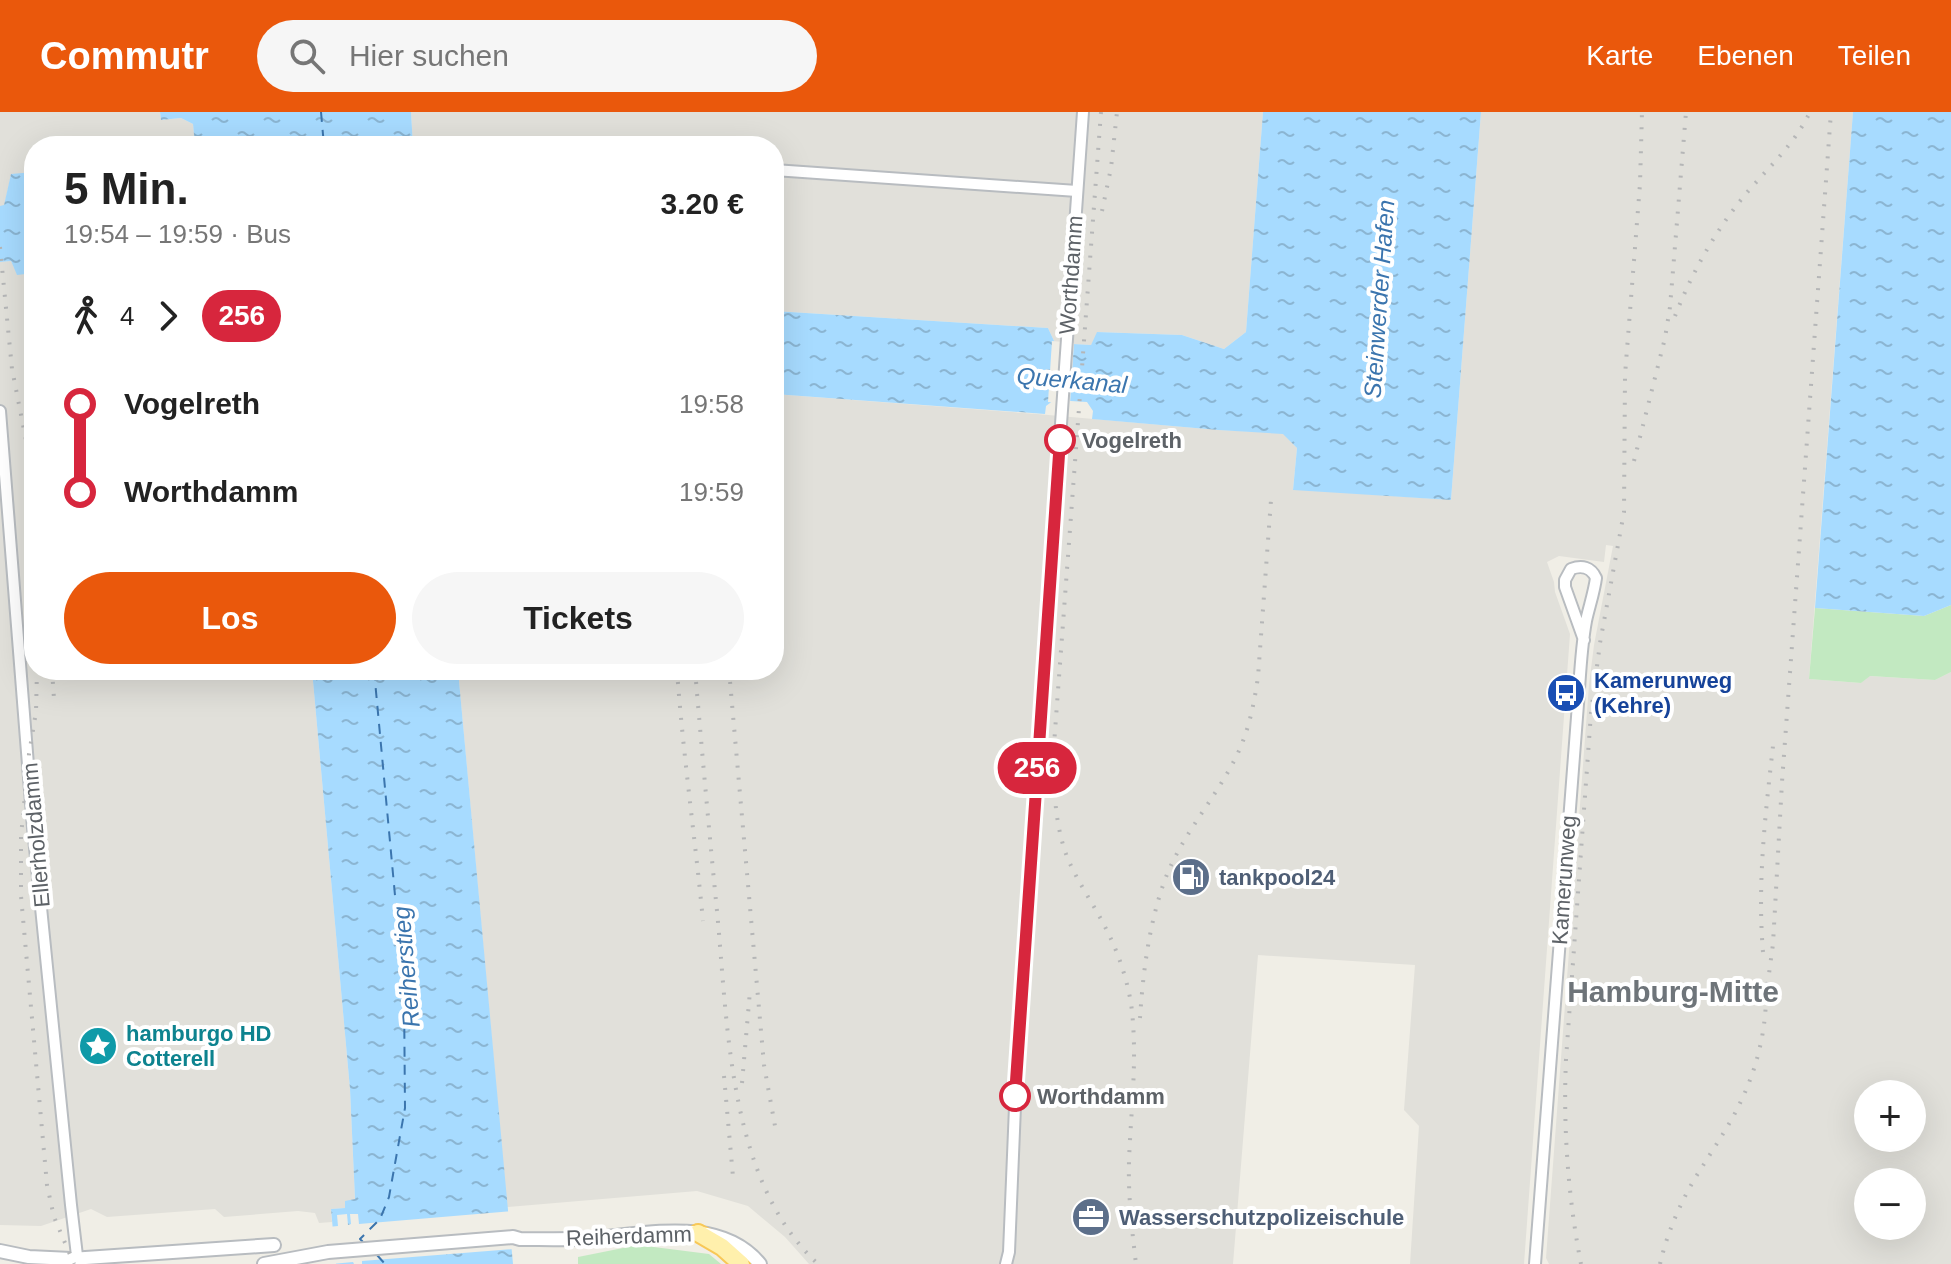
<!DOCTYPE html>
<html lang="de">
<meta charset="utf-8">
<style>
:root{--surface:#fff;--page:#f6f6f6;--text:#222;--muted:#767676;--accent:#ea580c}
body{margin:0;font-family:Helvetica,sans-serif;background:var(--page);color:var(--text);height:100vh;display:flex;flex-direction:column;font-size:30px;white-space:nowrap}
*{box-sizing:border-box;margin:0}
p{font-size:26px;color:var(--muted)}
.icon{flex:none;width:44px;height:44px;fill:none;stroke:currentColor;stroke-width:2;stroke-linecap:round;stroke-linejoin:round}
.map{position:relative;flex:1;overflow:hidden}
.drawer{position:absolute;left:24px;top:24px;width:760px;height:544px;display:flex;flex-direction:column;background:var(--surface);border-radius:32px;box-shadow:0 8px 32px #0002}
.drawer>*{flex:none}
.badge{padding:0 16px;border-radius:26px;font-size:28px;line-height:52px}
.controls{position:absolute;left:1854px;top:968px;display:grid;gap:16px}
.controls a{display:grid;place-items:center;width:72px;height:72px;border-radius:50%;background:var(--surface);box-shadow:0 8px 32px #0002;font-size:40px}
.map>.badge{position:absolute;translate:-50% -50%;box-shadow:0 0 0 4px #fff}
.legs{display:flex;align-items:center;gap:12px;height:88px;padding:0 40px;font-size:26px}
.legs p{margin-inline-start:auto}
.headline{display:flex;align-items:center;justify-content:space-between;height:136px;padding:0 40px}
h1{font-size:44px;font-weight:700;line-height:60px}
.action{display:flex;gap:16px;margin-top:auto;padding:16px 40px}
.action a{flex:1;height:92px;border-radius:48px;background:var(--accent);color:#fff;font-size:32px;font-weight:700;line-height:92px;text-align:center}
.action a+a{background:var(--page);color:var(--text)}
ul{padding:0 40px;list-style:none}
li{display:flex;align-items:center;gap:28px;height:88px;font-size:30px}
li i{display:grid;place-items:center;width:12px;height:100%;margin:0 10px;background:currentColor}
li i::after{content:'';width:20px;height:20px;margin:-10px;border:6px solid;border-radius:50%;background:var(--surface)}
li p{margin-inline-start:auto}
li:first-child i{background:linear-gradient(#0000 50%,currentColor 0)}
li:last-child i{background:linear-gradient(currentColor 50%,#0000 0)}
header{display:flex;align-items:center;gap:48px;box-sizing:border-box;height:112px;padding:0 40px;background:var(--accent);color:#fff}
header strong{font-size:38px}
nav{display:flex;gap:44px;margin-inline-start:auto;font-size:28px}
.search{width:560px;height:72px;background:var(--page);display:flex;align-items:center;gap:20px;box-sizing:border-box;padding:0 28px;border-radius:44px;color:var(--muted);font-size:30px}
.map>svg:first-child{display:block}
.industrial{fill:#e1e0da;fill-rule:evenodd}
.green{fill:#c2e9c1}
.water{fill:url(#water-ripples)}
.pier{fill:#f0eee6}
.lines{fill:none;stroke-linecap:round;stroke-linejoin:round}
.ferry{stroke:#3b75ae;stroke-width:2;stroke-dasharray:10 8;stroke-linecap:butt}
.minor-casing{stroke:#b8bcc0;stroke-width:14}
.tertiary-casing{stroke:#b8bcc0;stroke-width:16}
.primary-casing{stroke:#f8c857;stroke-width:20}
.minor{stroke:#fff;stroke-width:10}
.tertiary{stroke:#fff;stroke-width:12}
.primary{stroke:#fff0ac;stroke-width:16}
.rail{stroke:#b5b6b7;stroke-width:4;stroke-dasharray:2 10;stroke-linecap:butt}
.line-1-casing{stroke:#fff;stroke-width:18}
.line-1{stroke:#d7263d;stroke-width:12}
.stop-1-dot{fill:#fff;stroke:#d7263d;stroke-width:4}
.labels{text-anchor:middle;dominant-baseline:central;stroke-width:8;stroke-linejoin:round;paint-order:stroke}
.street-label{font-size:22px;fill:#5d6267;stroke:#fff}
.stop-label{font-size:22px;font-weight:bold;fill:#5d6267;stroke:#fff;text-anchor:start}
.transit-label{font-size:22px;font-weight:bold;fill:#164399;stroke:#fff;text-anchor:start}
.service-label{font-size:22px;font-weight:bold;fill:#4e5e75;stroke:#fff;text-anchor:start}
.culture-label{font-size:22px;font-weight:bold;fill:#0d838f;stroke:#fff;text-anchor:start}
.water-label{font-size:24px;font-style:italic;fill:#3b75ae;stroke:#fff}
.district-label{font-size:30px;font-weight:bold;fill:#6e7479;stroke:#fff}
</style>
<header>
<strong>Commutr</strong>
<div class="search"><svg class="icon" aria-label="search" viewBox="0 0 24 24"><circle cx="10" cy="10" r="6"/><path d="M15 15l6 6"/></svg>Hier suchen</div>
<nav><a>Karte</a><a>Ebenen</a><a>Teilen</a></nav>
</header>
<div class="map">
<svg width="1951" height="1152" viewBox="0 0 1951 1152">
<defs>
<pattern id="water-ripples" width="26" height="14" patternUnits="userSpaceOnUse" patternTransform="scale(2)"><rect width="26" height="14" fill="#a7dbff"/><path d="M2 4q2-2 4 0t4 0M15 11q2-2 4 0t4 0" fill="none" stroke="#8bb5d2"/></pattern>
</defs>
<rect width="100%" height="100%" fill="#f0eee6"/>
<!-- industrial -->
<g class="industrial">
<path d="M0,0H160L161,8L181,6L193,12L195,34H34V60L11,63L4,94H0Z"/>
<path d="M411,0H1263L1246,220L1224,237L1182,223L1098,220L1091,233L1055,231L1048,216L774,199V34H413Z"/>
<path d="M1481,0H1853L1809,567L1861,571L1869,564L1935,568L1951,560V1152H1549L1546,1146L1589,573L1594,533L1613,434L1606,433L1604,450L1559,444L1547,450L1554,470L1555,480L1570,522L1524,1152H1410L1419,1014L1404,998L1415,853L1258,843L1233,1152H809L785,1125L748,1094L697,1079L507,1095L458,558H774V282L1037,302L1218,318L1283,321L1297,336L1293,377L1451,388ZM1868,982H1912V1026H1868ZM1868,1070H1912V1114H1868Z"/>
<path d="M11,149L17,162L34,161V558H312L350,977L355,1088L345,1096L331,1097L332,1110L319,1111L315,1101L298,1099L224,1105L215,1097L107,1105L91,1097L41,1114L0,1113V150Z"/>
</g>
<!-- green -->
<g class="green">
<path d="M1951,493V560L1935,568L1870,564L1861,571L1809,567L1815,496L1924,504Z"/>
<path d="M638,1133L709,1142L721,1152H578V1145Z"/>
</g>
<!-- water -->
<g class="water">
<path d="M160,0H411L413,34H195L193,12L181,6L161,8Z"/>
<path d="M1263,0H1481L1451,388L1293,378L1297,336L1283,322L1218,318L1092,307L1093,299L1087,290L1054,288L1046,294L1045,302L774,282V199L1048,216L1055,231L1091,233L1097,220L1182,223L1224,237L1246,220Z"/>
<path d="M1853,0H1951V493L1924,504L1815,496Z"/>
<path d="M34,60V161L17,163L11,149L0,150V94L4,93L11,62Z"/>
<path d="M312,558H458L513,1152H336L331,1097L345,1096V1089L355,1087L350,977Z"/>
</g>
<!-- pier -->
<g class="pier">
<path d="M1052,229L1074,231L1070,292L1048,290Z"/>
<path d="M512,1099L516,1141L514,1137L362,1149V1152H354L353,1150L332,1152L328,1115L338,1114L337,1103L347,1102L348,1113L351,1112L350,1102H358L359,1112Z"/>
</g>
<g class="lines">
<!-- ferry -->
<g class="ferry">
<path d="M321,0L324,34"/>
<path d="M363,1130L360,1127L380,1107L389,1085L405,996L404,880L374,558"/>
<path d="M377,1143L385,1152"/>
</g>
<defs>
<g id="minor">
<path d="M774,58L1077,79"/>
<path d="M0,299L33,716L71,1093L78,1152"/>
<path d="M1006,1152L1009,1140L1018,922L1083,0"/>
<path d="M1535,1152L1578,592C1580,565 1581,536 1586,509C1589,495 1594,481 1596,466C1591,455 1582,453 1571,457L1565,468V475L1584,528"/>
</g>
<g id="tertiary">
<path d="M0,1139L29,1145L71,1147L274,1133"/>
<path d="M264,1152L328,1140L513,1125L520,1127C545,1127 570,1128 595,1126C649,1122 720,1104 760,1152"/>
</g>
<path id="primary" d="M698,1121L722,1135L741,1152"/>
</defs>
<!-- minor casing -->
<use href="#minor" class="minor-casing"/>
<!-- tertiary casing -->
<use href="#tertiary" class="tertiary-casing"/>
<!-- primary casing -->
<use href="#primary" class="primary-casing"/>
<!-- minor -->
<use href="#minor" class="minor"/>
<!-- tertiary -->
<use href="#tertiary" class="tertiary"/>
<!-- primary -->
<use href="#primary" class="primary"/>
<!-- rail -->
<g class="rail">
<path d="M1101,0L1053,646C1054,678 1055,711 1066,742C1075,766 1091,788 1103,811C1117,837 1126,863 1131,891C1138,945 1131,995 1129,1049C1128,1084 1132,1118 1136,1152"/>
<path d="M1102,99L1111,56L1117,0"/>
<path d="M0,135L12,257L26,328L34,433"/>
<path d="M1675,204C1693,158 1718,114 1750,77C1772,52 1795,31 1810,0"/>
<path d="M1634,349L1665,226L1670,195L1686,0"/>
<path d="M26,421L34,513"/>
<path d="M37,558L36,600L29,642L21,724V784L47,1073L54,1105L74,1152"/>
<path d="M52,558L54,587"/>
<path d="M677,558C683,642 695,725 703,809"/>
<path d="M695,558C702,639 709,719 717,799C728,914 728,1069 818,1152"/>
<path d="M729,558L764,953L775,1014"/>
<path d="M1763,840C1757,768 1766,697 1774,625"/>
<path d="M1766,884L1773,832L1782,670L1831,0"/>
<path d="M1140,906C1143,859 1150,804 1168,760C1186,718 1217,684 1237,643C1249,618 1254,592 1258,565L1271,388"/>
<path d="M724,964L733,1065"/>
<path d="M742,971L750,879"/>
<path d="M1581,1152C1568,1085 1563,1015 1566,947L1591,601L1600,531L1624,400L1625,263L1640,72L1642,0"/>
<path d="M1660,1152C1668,1117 1684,1082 1704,1052C1717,1031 1731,1011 1741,989C1758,954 1767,914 1766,876"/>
</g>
</g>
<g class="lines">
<defs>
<path id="line-1" d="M1015,984L1060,328"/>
</defs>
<!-- line-1 casing -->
<use href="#line-1" class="line-1-casing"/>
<!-- line-1 -->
<use href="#line-1" class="line-1"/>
</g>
<!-- icons -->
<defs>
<symbol id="bus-disc" viewBox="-11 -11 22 22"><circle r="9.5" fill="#1a4fb4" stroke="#fff"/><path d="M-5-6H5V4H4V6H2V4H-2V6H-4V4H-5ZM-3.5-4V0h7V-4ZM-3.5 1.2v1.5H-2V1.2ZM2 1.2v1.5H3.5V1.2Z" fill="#fff"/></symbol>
<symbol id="fuel-disc" viewBox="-11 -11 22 22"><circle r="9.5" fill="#5c6f8a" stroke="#fff"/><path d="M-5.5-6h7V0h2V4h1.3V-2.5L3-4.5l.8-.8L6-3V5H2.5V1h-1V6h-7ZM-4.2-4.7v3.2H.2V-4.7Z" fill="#fff"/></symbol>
<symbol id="sight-disc" viewBox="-11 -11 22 22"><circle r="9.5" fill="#0f9aa8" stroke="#fff"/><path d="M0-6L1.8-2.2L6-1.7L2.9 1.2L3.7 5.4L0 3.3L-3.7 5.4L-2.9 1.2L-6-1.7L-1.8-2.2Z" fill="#fff"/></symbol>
<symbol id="office-disc" viewBox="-11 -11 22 22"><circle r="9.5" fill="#5c6f8a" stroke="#fff"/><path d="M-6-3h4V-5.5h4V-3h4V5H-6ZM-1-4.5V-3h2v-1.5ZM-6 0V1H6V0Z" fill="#fff"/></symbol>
</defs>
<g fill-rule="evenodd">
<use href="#bus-disc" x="1544" y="559" width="44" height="44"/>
<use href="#fuel-disc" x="1169" y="743" width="44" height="44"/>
<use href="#sight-disc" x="76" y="912" width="44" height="44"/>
<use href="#office-disc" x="1069" y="1083" width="44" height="44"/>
</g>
<!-- markers -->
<g class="stop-1-dot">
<circle cx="1060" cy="328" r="14"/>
<circle cx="1015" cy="984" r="14"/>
</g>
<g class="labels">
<!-- street labels -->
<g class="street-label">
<text transform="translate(1071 163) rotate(-86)">Worthdamm</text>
<text transform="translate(36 723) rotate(-95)">Ellerholzdamm</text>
<text transform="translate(1564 768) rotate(-86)">Kamerunweg</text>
<text transform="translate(629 1124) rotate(-2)">Reiherdamm</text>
</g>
<!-- stop labels -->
<g class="stop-label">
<text x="1082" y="328">Vogelreth</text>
<text x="1037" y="984">Worthdamm</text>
</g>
<!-- transit labels -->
<g class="transit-label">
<text x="1594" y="568">Kamerunweg<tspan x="1594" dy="25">(Kehre)</tspan></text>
</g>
<!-- service labels -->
<g class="service-label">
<text x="1219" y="765">tankpool24</text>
<text x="1119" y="1105">Wasserschutzpolizeischule</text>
</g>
<!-- culture labels -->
<g class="culture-label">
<text x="126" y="921">hamburgo HD<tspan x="126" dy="25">Cotterell</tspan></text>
</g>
<!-- water labels -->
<g class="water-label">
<text transform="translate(1379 187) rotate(-86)">Steinwerder Hafen</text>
<text transform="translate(1072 268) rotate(5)">Querkanal</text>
<text transform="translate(406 855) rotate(-95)">Reiherstieg</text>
</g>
<!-- district labels -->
<g class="district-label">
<text x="1673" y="879">Hamburg-Mitte</text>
</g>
</g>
</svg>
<div class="controls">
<a>+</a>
<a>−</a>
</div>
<b class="badge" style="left:1037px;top:656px;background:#d7263d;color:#fff">256</b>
<section class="drawer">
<div class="headline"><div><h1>5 Min.</h1><p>19:54 – 19:59 · Bus</p></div><b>3.20 €</b></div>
<div class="legs"><svg class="icon" aria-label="walk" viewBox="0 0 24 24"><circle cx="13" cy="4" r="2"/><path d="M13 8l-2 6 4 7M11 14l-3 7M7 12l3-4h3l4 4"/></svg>4<svg class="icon" aria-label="forward" viewBox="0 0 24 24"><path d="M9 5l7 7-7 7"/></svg><b class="badge" style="background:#d7263d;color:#fff">256</b></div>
<ul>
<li><i style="color:#d7263d"></i><b>Vogelreth</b><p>19:58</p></li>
<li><i style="color:#d7263d"></i><b>Worthdamm</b><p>19:59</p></li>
</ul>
<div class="action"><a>Los</a><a>Tickets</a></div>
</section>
</div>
